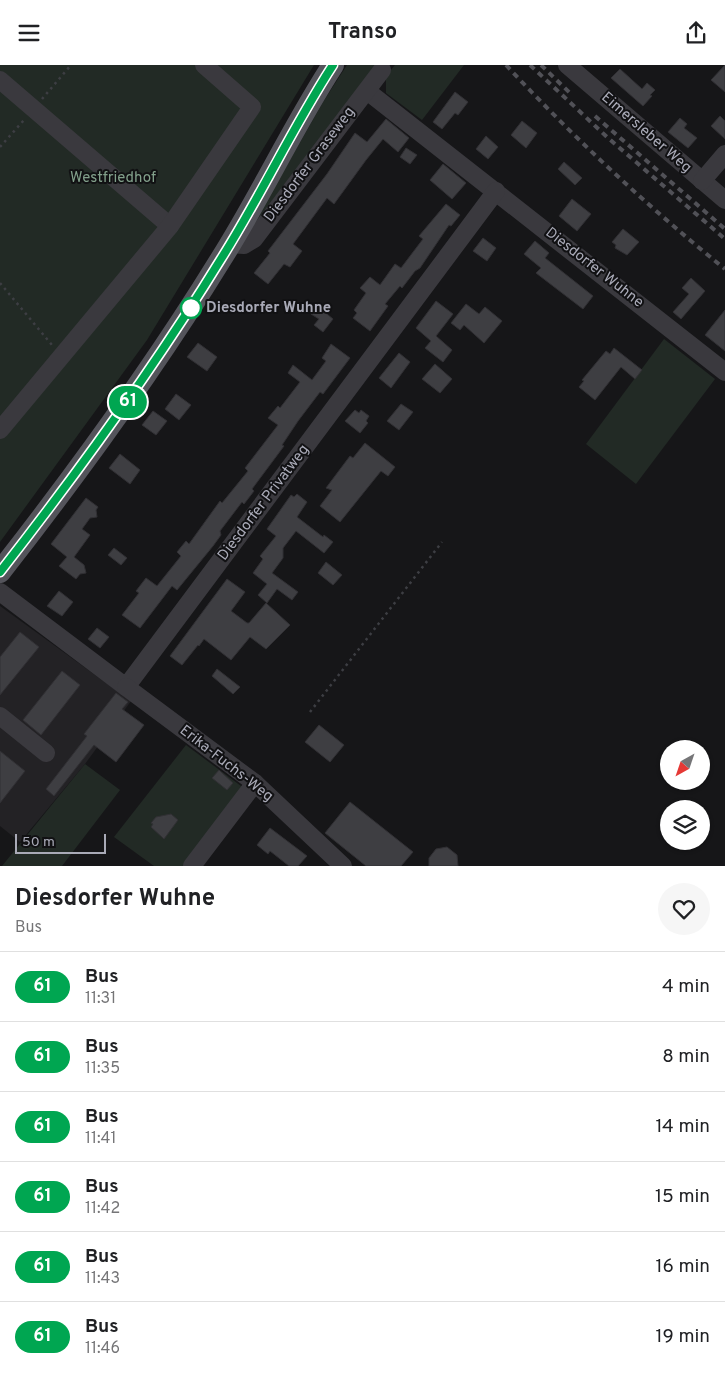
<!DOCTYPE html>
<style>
:root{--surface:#fff;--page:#f6f6f6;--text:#202124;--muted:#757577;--line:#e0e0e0}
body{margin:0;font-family:Overpass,sans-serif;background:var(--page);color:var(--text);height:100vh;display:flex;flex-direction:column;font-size:19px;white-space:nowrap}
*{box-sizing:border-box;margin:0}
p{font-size:16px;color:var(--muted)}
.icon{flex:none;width:28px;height:28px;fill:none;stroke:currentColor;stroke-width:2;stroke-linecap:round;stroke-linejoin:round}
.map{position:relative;height:801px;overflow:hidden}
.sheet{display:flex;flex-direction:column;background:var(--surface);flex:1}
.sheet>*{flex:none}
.badge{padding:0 10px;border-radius:16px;font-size:18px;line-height:32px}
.needle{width:32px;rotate:220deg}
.fabs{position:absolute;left:660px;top:675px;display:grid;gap:10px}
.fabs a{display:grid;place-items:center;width:50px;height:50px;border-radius:50%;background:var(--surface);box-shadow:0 1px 4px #0004;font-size:25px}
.scale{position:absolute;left:15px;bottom:12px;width:91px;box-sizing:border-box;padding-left:5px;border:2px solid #a9aab7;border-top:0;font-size:14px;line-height:18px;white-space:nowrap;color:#a9aab7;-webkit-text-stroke:4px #111113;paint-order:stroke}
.map>.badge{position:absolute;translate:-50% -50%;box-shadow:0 0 0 2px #fff}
.round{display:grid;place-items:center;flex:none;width:52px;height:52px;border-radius:26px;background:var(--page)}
.head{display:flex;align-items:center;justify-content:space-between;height:85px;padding:0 15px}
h1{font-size:24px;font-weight:700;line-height:38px}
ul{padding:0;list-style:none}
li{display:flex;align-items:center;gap:15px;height:70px;padding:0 15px;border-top:1px solid var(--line)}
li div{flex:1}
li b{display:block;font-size:19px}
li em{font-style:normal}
li .badge{min-width:55px;font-weight:700;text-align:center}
header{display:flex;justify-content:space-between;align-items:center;height:65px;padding:0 15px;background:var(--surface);font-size:22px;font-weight:700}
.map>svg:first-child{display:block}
.built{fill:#232225}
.green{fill:#222a25}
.building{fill:#3e3e42;stroke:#313034}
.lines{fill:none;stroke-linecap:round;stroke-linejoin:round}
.path{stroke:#3d3e43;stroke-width:2.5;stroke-dasharray:2.5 4;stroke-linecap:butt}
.minor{stroke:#3a393e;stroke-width:18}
.major{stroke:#54545b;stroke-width:22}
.rail{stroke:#515157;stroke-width:4;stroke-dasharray:6 5;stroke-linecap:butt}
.line-casing{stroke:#fff;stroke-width:11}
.line{stroke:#00a651;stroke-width:8}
.stop-dot{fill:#fff;stroke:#00a651;stroke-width:2.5}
.labels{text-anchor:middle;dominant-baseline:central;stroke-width:4;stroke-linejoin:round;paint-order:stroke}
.street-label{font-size:15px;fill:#a9aab7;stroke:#111113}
.park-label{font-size:15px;fill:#82a08b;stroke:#111113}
.stop-label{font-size:15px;font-weight:bold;fill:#a9aab7;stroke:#111113;text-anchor:start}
</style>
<header><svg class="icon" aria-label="menu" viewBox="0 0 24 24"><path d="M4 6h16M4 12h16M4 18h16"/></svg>Transo<svg class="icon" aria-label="share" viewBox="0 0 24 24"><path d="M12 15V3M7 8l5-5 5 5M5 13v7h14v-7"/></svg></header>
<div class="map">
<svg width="725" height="801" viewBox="0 0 725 801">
<rect width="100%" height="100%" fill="#161618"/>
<!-- built -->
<path class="built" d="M0,541L131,636L85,699L20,777L0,761Z"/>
<!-- green -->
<g class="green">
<path d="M0,0H314L147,275L0,477Z"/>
<path d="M347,0H377L250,165L323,37Z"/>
<path d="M395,0H464L422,55L386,28V11Z"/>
<path d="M664,274L715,314L636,419L586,379Z"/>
<path d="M186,680L245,724L187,801H154L114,772Z"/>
<path d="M85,699L120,725L62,801H2Z"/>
</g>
<!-- building -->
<g class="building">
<path d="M725,0V27L711,15Z"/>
<path d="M620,4L642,24L647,18L655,25L650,30L652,31L643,41L611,13Z"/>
<path d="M455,27L468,37L458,50L455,48L442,64L433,57Z"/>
<path d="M720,51L725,56V74L711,61Z"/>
<path d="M680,53L687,59L684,63L697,73L688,83L668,67Z"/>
<path d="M386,54L409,73L398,87L383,74L366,95L334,139L327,133L293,179L302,186L290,202L284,199L268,219L254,208L270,188L268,186L327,109L355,68L367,77Z"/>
<path d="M522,56L537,68L526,83L511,70Z"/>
<path d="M486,71L498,82L488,94L476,84Z"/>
<path d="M406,83L417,90L410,99L400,92Z"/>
<path d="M564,97L582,113L575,120L558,104Z"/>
<path d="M443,99L466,118L452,134L430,115Z"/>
<path d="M572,134L591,149L577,166L559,151Z"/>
<path d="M446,139L460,150L451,161L449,160L420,203L415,206L402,223L400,221L385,239L388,241L370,266L353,253L357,248L354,245L366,228L360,223L370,212L380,220L395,199L401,203L423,174L419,171Z"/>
<path d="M623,164L639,177L627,190L615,183L616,180L612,177Z"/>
<path d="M483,173L496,183L487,196L473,186Z"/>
<path d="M535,176L549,188L545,193L593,231L583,244L536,208L541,203L524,189Z"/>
<path d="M691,213L705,226L681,254L673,247L689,229L682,223Z"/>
<path d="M436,236L453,249L436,271L452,285L443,297L425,283L431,276L416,263Z"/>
<path d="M466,239L479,249L485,242L502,256L484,278L464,260L460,265L451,258Z"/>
<path d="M317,241L333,254L323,267L314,260L319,254L311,249Z"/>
<path d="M725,245V286L705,270Z"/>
<path d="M198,278L217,292L207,306L187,292Z"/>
<path d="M331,279L350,293L323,329L320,327L298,356L282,380L284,381L252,424L254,426L244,439L242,437L220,466L221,470L213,481L177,525L172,521L140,563L122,550L139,528L136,526L146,513L157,521L181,491L177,487L186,476L189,479L220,436L222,438L248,406L245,403L278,360L268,353L278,341L280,343L300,317L288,308L293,300L312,315L326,296L322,293Z"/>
<path d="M614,283L642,305L635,314L621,302L595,335L579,322L584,316L582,315L606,286L610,289Z"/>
<path d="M399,288L410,297L391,323L379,313Z"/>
<path d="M435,299L452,314L440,328L422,314Z"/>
<path d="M176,329L191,340L179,355L165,344Z"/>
<path d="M401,339L413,347L399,365L387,356Z"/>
<path d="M355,345L359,348L361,345L369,351L366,356L368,358L360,368L345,356Z"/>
<path d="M153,346L167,356L156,370L142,360Z"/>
<path d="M365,378L395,402L388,411L381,406L340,457L320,441L332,425L326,423L350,391L353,393Z"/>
<path d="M120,389L140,405L130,419L109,403Z"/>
<path d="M297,429L307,437L297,452L323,472L324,470L333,477L324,488L296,466L283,483V493L272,508L298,527L292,535L277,524L267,538L258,530L267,519L253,508L263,494L260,491L276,471L267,464L291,430L294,432Z"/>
<path d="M86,433L98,442L96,445L97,452L90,453L82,464L90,470L74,492L84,500L86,508L80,509L76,514L59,501L67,492L51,479Z"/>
<path d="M114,483L127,493L121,500L108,490Z"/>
<path d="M326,497L342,510L333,520L318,508Z"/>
<path d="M227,514L245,527L231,546L247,558H249L266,538L290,560L266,584L250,572L231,595L204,574L199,581L198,580L182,600L170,591Z"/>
<path d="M59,526L73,537L62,551L47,541Z"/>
<path d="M97,563L109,572L100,583L88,574Z"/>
<path d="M20,567L39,582L0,630V592Z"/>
<path d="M217,604L240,622L233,629L212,611Z"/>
<path d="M62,606L80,620L41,670L23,655Z"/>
<path d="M116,628L128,637L122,644L144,660L116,697L94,680L54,731L46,724L87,671L84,669Z"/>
<path d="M319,660L344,680L330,697L305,677Z"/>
<path d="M0,686L25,706L0,738Z"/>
<path d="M219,705L233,718L227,725L212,713Z"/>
<path d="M350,737L413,787L401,801H366L325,768Z"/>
<path d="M171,749L178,755L164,774L151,762L153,759L151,758L156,752Z"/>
<path d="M270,763L307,791L298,801H289L270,786L268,789L257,780Z"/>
<path d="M447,782L457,790L458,801H429V793L436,784Z"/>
</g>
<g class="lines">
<!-- path -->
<g class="path">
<path d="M42,34L71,0"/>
<path d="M0,82L24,55"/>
<path d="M0,218L52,280"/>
<path d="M310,647L442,477"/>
</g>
<!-- minor -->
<g class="minor">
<path d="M567,0L725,135"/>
<path d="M0,15L170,161"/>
<path d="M367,26L725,307"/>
<path d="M702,116L725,89"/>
<path d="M230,179L244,180L254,174L382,5"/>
<path d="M0,365L170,161L252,42L204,0"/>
<path d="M0,527L126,622L496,126"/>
<path d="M126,622L255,718L343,801"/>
<path d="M0,651L46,688"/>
<path d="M192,801L255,718"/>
</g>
<!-- major -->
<path class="major" d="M0,507C79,406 154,303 221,194C261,131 292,63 333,0"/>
<!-- rail -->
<g class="rail">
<path d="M506,0C574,73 647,141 725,204"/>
<path d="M530,0L607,72L725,174"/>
<path d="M541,0L571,29"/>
<path d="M595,51L725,164"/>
</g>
</g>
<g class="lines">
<defs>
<path id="line" d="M0,507C79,406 154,303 221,194C261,131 292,63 333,0"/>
</defs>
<!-- line casing -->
<use href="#line" class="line-casing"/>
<!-- line -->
<use href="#line" class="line"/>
</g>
<!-- markers -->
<circle class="stop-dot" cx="191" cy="243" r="10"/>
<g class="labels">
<!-- street labels -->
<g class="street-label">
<text transform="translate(646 68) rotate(41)">Eimersleber Weg</text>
<text transform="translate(310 100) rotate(-53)">Diesdorfer Graseweg</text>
<text transform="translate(594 203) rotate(38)">Diesdorfer Wuhne</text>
<text transform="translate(264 438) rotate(-53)">Diesdorfer Privatweg</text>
<text transform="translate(226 699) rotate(38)">Erika-Fuchs-Weg</text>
</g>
<!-- park labels -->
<g class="park-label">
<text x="113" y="113">Westfriedhof</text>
</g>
<!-- stop labels -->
<g class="stop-label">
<text x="206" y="243">Diesdorfer Wuhne</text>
</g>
</g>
</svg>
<div class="fabs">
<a><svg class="needle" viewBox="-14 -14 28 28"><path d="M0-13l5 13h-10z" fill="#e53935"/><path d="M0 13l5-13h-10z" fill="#757577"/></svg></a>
<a><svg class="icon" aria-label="layers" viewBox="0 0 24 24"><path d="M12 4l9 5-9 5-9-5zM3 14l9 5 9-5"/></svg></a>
</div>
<div class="scale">50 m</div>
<b class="badge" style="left:128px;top:337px;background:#00a651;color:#fff">61</b>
</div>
<section class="sheet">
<div class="head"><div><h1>Diesdorfer Wuhne</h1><p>Bus</p></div><a class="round"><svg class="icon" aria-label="heart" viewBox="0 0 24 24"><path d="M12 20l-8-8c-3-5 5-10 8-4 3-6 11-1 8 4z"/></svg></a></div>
<ul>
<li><span class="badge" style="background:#00a651;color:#fff">61</span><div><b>Bus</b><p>11:31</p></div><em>4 min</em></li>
<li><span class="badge" style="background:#00a651;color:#fff">61</span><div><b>Bus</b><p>11:35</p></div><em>8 min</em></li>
<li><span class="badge" style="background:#00a651;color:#fff">61</span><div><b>Bus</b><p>11:41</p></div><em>14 min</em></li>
<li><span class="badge" style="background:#00a651;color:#fff">61</span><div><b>Bus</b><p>11:42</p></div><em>15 min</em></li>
<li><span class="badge" style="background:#00a651;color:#fff">61</span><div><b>Bus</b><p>11:43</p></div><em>16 min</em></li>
<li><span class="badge" style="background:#00a651;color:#fff">61</span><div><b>Bus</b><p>11:46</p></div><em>19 min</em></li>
</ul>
</section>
